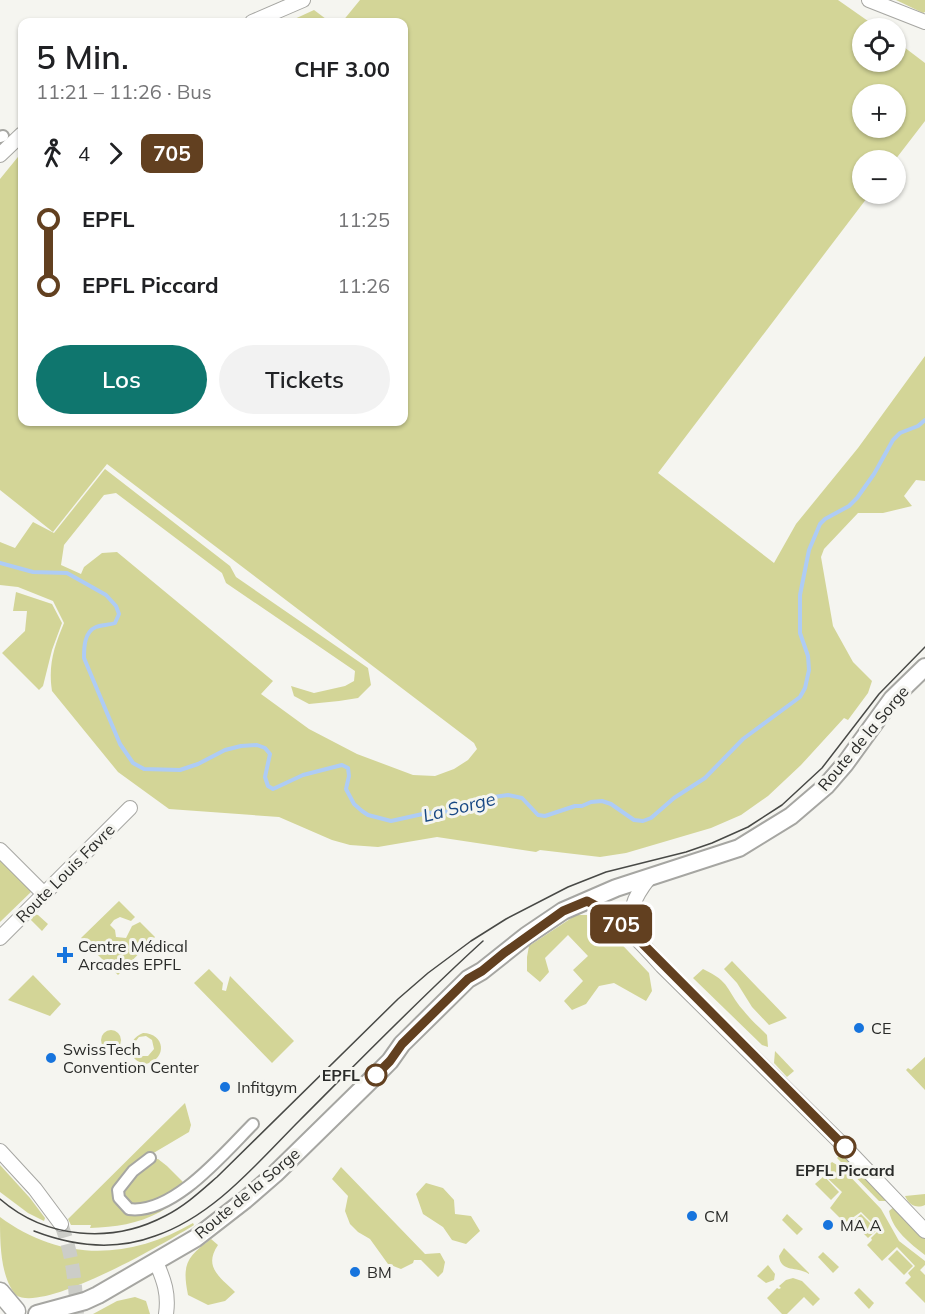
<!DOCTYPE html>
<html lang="de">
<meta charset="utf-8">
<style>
:root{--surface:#fff;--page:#f2f2f2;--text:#202124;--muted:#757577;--accent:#0f766e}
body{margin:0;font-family:Mulish,sans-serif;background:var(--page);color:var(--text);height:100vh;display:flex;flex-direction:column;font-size:22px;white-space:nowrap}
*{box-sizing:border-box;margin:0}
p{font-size:20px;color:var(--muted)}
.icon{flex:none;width:33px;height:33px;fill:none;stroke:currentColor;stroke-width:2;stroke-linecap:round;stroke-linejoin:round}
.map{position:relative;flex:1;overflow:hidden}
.panel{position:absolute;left:18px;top:18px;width:390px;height:408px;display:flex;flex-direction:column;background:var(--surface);border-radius:12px;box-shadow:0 2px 4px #0004}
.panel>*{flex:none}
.badge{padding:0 12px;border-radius:9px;font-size:21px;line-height:39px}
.tools{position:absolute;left:852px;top:18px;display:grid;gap:12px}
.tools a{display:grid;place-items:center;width:54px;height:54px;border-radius:50%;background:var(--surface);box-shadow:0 2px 4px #0004;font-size:30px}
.map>.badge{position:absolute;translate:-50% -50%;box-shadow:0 0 0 3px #fff}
.legs{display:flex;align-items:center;gap:9px;height:66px;padding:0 18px;font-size:20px}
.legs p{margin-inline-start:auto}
.headline{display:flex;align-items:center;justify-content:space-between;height:102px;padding:0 18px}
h1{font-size:33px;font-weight:600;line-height:45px}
.primary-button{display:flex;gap:12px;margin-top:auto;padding:12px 18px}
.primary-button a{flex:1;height:69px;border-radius:36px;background:var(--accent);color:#fff;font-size:24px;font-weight:600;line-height:69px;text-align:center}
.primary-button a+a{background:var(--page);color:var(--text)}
ul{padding:0 18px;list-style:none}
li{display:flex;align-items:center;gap:21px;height:66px;font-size:22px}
li i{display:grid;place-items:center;width:9px;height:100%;margin:0 8px;background:currentColor}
li i::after{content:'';width:15px;height:15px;margin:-8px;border:4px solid;border-radius:50%;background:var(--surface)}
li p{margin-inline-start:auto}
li:first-child i{background:linear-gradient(#0000 50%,currentColor 0)}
li:last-child i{background:linear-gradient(currentColor 50%,#0000 0)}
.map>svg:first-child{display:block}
.green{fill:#d3d597;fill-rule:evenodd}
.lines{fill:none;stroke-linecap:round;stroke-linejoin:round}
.stream{stroke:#aeccf5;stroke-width:4}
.minor-tunnel{stroke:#cccdc8;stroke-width:14;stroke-dasharray:14 7;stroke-linecap:butt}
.pedestrian-casing{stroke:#a6a6a2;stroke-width:14}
.minor-casing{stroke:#a6a6a2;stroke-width:16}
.tertiary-casing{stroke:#a6a6a2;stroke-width:20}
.secondary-casing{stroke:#a6a6a2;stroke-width:21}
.pedestrian{stroke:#fff;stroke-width:10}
.minor{stroke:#fff;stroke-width:14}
.tertiary{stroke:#fff;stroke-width:16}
.secondary{stroke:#fff;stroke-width:18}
.tram{stroke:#484946;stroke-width:1.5}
.line-1-casing{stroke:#fff;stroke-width:14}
.line-1{stroke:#624020;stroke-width:9}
.poi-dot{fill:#1774dd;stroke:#f5f5f0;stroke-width:2}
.stop-1-dot{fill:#fff;stroke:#624020;stroke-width:3}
.labels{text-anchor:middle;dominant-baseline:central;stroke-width:6;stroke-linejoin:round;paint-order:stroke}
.street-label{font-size:16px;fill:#2a2b29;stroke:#f5f5f0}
.poi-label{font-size:16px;fill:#2a2b29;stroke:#f5f5f0;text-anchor:start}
.stop-label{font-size:16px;font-weight:bold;fill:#2a2b29;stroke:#f5f5f0;text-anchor:end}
.water-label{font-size:18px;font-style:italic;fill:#184884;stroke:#f5f5f0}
</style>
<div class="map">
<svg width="925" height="1314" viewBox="0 0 925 1314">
<rect width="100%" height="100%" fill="#f5f5f0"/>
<!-- green -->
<g class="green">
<path d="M360,0H838L878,28H862V62H896V41L925,63V121L895,160H862V194H870L658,473L774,563L796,524L858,448L925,356V481L916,480L904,496L912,506L883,513H858L824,549L821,557L833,626L853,662L872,681L868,693L848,720L844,718L801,765L768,796L741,815L711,828L626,853L600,857L540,850L536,852L437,837L378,847L350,845L332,840L279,817L169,809L118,772L52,691C48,665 54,647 64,623L53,601L18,587L0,585V542L15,548L33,522L54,533L105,469L230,566L236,577L368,668L371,685L358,698L339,701L309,704L294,696L291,686L314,693L345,686L354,681L355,671L226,583L222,573L116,493L104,495L64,545L61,565L81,574L84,567L102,553L117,552L273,681L261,694L309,729L357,754L413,775L435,776L454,769L468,760L477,749L474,743L107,464L53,532L0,490V179L22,152V422H404V22H342ZM896,94V128H862V94Z"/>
<path d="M896,0H925V12L923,13Z"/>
<path d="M314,10L330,22H288Z"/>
<path d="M16,592L52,604L62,623L52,650L43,686L39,690L2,653L25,631L27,611H13Z"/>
<path d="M0,857L33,890L0,922Z"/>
<path d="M119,901L135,917L131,921L120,917L114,920L110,925L115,930L116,937L126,938L132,926L140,922L155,937L118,975L81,938Z"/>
<path d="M33,914L38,915L48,924L42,931L30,919L27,922L25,920Z"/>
<path d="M576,915H587L608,930L649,973L652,991L646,1001L614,983L599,986L586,1004L572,1010L564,1001L583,981L573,970L588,956L568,935L545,958L549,972L540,982L527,971V957L529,946Z"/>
<path d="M732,961L787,1018L769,1025L752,1007L737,983L724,969Z"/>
<path d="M209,969L223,983L222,990L226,991L230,976L294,1041L272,1063L194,983Z"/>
<path d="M703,969C731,982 726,990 743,1010C750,1019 759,1027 767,1035L768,1047L762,1045L693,978Z"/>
<path d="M33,975L61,1004L50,1016L8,1000Z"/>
<circle cx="111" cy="1040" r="10"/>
<path d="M143,1033C165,1033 168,1059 146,1064C127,1061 125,1040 143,1033ZM146,1036L152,1040L154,1049L148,1056H141L134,1049L135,1042L139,1037Z"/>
<path d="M775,1051L794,1071L787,1077L774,1063Z"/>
<path d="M925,1057V1090L906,1070L908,1068L911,1070Z"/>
<path d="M185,1103L191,1125L189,1132L140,1161L117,1187L127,1210L190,1190L192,1192C181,1197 171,1206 160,1212C138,1224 115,1227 90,1228L91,1225H71L68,1219Z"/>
<path d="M843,1152L890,1201H879L837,1158Z"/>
<path d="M158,1159L167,1166L187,1186L152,1202L128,1205L121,1190L152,1160Z"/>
<path d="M832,1162L842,1168L881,1209L899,1241L925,1261V1265L920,1270L925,1275V1303L905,1283L911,1277L908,1273L915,1266L897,1247L882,1261L867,1245L872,1240L871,1238L879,1230L861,1212L845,1223L830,1208L842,1192L821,1172Z"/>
<path d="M0,1165L30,1198L45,1218L44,1221L28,1213L0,1192Z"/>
<path d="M341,1167L425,1254L440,1253L445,1262L443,1272L438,1277L421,1260H414L413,1263L401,1269L388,1264L370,1239L358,1232L350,1224L345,1211L348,1196L332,1179Z"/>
<path d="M824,1176L839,1192L831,1200L815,1184Z"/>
<path d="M426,1183L443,1188L454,1200L455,1214L471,1216L480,1231L466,1244L452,1240L443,1227L423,1214L416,1194Z"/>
<path d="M925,1194V1205C916,1209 909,1205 905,1196Z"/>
<path d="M895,1206L925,1236V1255C910,1243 893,1231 889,1211Z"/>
<path d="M787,1214L803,1229L797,1235L782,1220Z"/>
<path d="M861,1214L877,1230L868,1238L852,1222Z"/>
<path d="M0,1217C61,1262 129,1260 193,1223L194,1225C167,1242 43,1314 16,1295C0,1277 0,1242 0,1217Z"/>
<path d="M211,1239L218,1245C203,1267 220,1277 235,1292L225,1301L208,1305L188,1295C182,1265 186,1257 211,1239Z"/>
<path d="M784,1248L809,1273V1274C797,1266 781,1273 779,1256Z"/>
<path d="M897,1250L913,1266L904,1275L888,1259Z"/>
<path d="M823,1252L839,1267L833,1273L818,1257Z"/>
<path d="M768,1265L775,1274L774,1280L766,1283L757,1276Z"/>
<path d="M793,1278L802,1281L820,1299L813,1306L804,1297L787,1314H782L767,1298L777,1288L779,1289L781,1288L779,1286L786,1280Z"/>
<path d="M859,1288L874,1303L869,1309L854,1293Z"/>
<path d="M135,1297L146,1301L150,1314H93L117,1301Z"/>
</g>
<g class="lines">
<!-- stream -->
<path class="stream" d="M0,563L33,572L67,573L106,595L116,606L119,614L115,623C110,625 100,625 96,627C84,632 84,648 84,658L120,744L133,763L144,769L180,770L198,764L225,750L241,746L257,745L265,748L270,754L265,777L268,786L273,789L303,775L342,765L348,768L349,776L346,789L354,804L362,811L368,815L391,821L427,813L453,811L494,797L508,795L522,798L538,815L545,816L575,806H582L591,802L602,801L611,804L634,820L643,821L651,818L674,798L705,778L743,739L800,697L805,688L809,670L808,656L800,633V595L809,550L820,524L825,519L849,506L857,498L874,474L893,440L900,433L918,426L925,420"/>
<!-- minor-tunnel -->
<path class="minor-tunnel" d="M61,1224C73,1256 75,1281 77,1314"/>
<defs>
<g id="pedestrian">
<path d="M0,137L3,136"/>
<path d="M150,1158L133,1171L118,1190L119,1198L129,1209C173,1215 224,1153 253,1124"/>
</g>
<g id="minor">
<path d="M869,0L925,22"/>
<path d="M252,22L303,0"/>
<path d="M0,155L22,134"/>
<path d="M0,850L44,894"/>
<path d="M587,901C617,917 639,940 662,966L845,1147L925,1231"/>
<path d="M635,936C630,908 631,901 649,878"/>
<path d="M0,938L130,808"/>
<path d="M0,1151L35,1189L61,1224"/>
<path d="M156,1262C164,1280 169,1294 166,1314"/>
</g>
<path id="tertiary" d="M37,1314L85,1301L98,1295L196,1238L245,1200L275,1174L373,1078L390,1061L402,1044L468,979L482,971L526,936L563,911L616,888L739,848L791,816L826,786L845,764L892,699L925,667"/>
<path id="secondary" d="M0,1292L16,1311"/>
</defs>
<!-- pedestrian casing -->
<use href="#pedestrian" class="pedestrian-casing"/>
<!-- minor casing -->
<use href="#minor" class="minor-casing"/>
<!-- tertiary casing -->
<use href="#tertiary" class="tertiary-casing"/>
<!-- secondary casing -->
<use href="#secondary" class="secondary-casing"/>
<!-- pedestrian -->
<use href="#pedestrian" class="pedestrian"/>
<!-- minor -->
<use href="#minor" class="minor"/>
<!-- tertiary -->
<use href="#tertiary" class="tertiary"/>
<!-- secondary -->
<use href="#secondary" class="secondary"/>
<!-- tram -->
<g class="tram">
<path d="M0,1199C46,1239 112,1244 165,1216C185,1206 201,1191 217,1177L398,999L428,973L471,941L506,919L568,887L606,872L686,852L712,843L748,827L782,805L822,768L879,694L925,647"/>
<path d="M34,1231C73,1246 115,1251 155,1236C214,1216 257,1163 300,1120C360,1060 420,998 483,941"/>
</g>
</g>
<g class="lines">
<defs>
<path id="line-1" d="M376,1075L390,1061L402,1044L468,979L482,971L504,953L563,911L587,901L606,911L635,936L845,1147"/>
</defs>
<!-- line-1 casing -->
<use href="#line-1" class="line-1-casing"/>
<!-- line-1 -->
<use href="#line-1" class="line-1"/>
</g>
<!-- markers -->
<g class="poi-dot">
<path d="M62 946h6v6h6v6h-6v6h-6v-6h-6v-6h6z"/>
<circle cx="859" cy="1028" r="6"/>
<circle cx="51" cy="1058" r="6"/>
<circle cx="225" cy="1087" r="6"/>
<circle cx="692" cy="1216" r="6"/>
<circle cx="828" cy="1225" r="6"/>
<circle cx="355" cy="1272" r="6"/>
</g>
<g class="stop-1-dot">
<circle cx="376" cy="1075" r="10"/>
<circle cx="845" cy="1147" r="10"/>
</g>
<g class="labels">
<!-- street labels -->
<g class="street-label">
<text transform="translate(863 738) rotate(-50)">Route de la Sorge</text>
<text transform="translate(65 873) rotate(-45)">Route Louis Favre</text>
<text transform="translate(247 1193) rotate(-40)">Route de la Sorge</text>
</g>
<!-- poi labels -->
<g class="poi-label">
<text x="78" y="946">Centre Médical<tspan x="78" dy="18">Arcades EPFL</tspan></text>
<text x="871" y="1028">CE</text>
<text x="63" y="1049">SwissTech<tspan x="63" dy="18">Convention Center</tspan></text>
<text x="237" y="1087">Infitgym</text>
<text x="704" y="1216">CM</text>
<text x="840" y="1225">MA A</text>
<text x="367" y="1272">BM</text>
</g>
<!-- stop labels -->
<g class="stop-label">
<text x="360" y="1075">EPFL</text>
<text x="845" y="1170" text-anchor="middle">EPFL Piccard</text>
</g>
<!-- water labels -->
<g class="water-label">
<text transform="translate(459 807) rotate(-14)">La Sorge</text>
</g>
</g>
</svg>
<div class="tools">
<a><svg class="icon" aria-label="locate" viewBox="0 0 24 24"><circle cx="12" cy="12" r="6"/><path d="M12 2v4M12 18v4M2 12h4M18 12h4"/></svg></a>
<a>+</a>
<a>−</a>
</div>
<b class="badge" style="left:621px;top:924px;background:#624020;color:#fff">705</b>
<section class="panel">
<div class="headline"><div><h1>5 Min.</h1><p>11:21 – 11:26 · Bus</p></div><b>CHF 3.00</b></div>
<div class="legs"><svg class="icon" aria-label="walk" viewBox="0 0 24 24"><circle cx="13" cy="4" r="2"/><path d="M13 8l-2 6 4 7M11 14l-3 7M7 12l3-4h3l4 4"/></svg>4<svg class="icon" aria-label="forward" viewBox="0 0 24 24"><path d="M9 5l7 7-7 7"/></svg><b class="badge" style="background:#624020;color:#fff">705</b></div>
<ul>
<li><i style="color:#624020"></i><b>EPFL</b><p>11:25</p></li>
<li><i style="color:#624020"></i><b>EPFL Piccard</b><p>11:26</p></li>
</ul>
<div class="primary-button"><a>Los</a><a>Tickets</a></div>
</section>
</div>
